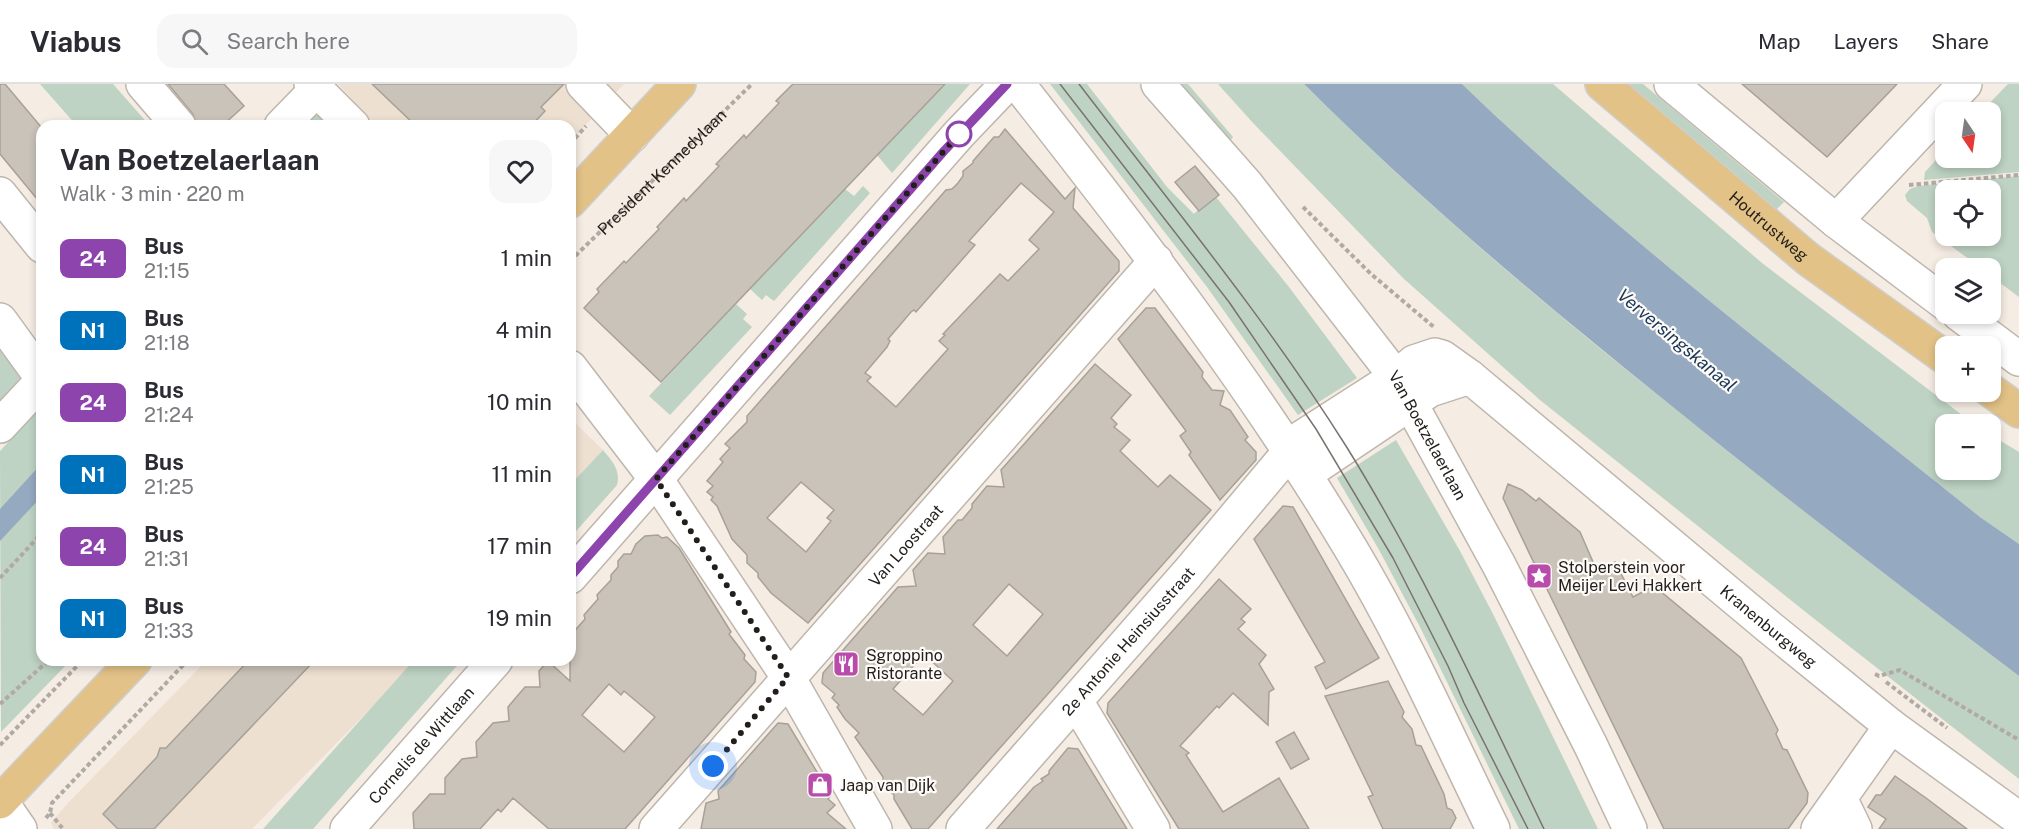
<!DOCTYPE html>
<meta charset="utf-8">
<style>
:root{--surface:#fff;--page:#f7f7f7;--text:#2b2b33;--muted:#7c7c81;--line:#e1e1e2}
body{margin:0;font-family:"Public Sans",sans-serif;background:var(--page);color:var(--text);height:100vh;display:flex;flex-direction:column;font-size:22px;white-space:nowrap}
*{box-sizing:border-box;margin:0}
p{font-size:20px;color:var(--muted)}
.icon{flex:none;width:33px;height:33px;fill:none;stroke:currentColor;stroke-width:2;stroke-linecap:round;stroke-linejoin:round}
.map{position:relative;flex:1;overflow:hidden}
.drawer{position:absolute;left:36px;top:36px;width:540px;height:546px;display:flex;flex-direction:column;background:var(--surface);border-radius:18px;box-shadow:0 3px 9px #0003}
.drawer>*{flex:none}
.badge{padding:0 12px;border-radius:9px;font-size:21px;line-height:39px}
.needle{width:39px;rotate:167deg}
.controls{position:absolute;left:1935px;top:18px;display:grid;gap:12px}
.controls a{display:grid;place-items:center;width:66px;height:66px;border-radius:12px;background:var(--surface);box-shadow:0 3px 9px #0003;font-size:30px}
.you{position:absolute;width:30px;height:30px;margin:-15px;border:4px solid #fff;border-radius:50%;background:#1a73e8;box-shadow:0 0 0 9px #1a73e833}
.map>.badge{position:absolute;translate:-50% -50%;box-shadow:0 0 0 3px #fff}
.round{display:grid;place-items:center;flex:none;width:63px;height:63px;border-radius:18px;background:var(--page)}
.headline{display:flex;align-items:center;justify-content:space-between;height:102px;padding:0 24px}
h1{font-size:28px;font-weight:700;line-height:45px}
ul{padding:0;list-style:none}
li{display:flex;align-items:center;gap:18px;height:72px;padding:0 24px}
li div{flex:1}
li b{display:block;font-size:22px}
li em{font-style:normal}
li .badge{min-width:66px;font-weight:700;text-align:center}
header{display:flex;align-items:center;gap:36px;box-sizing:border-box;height:84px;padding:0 30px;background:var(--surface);border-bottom:2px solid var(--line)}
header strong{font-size:28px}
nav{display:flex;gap:33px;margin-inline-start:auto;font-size:21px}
.search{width:420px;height:54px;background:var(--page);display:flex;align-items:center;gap:15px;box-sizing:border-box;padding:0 21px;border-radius:18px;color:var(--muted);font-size:22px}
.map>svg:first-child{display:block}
.built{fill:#eee0d1}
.green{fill:#bed3c3;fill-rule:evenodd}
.water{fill:#95a9c1}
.building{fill:#c9c3b9;stroke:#a7a197;stroke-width:1.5;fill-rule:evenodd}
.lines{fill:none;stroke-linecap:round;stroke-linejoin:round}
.minor-casing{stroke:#beb6ad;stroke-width:36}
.major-casing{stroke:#cececd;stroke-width:36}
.path{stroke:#b1aaa3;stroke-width:4;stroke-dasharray:4.5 3;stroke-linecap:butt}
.minor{stroke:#fff;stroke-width:33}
.major{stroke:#e2c287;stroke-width:33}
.tram{stroke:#78736d;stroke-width:1.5}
.line-casing{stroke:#fff;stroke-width:14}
.line{stroke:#8e44ad;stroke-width:9}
.walk{stroke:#211e1b;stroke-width:6;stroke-dasharray:0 10.8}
.stop-dot{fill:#fff;stroke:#8e44ad;stroke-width:3}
.labels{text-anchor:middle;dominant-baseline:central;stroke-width:4.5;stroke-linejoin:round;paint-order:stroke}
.street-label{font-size:16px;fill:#211e1b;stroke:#fefaf7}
.poi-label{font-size:16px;fill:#211e1b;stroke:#fefaf7;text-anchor:start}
.water-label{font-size:18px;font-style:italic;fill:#163758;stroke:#fefaf7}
</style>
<header>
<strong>Viabus</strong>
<div class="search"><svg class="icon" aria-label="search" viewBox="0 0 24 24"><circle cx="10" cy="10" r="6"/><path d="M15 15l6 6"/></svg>Search here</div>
<nav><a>Map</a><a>Layers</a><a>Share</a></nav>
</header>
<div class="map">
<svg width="2019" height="745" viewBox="0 0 2019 745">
<rect width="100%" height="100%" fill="#f5ece3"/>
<!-- built -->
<g class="built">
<path d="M338,0H624L570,58V42H377Z"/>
<path d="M570,334L603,366L570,401Z"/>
<path d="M207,576H414L372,623L252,745H54L51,739L67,720Z"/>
</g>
<!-- green -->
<g class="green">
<path d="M40,0H113L150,42H77Z"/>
<path d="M945,0H970L892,89L877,71Z"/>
<path d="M1050,0H1087L1167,103L1194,130L1198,126L1200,127L1216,113L1289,203L1357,294L1298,331L1207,203Z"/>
<path d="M1179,0H1188L1233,53L1229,58Z"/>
<path d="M1218,0H1304C1415,111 1535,213 1658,311C1776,407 1897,500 2019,592V695L1817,537L1540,316L1403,194L1254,40Z"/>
<path d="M1462,0H1553L1762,179L1974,340H1946V386H1990L1991,351L2019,368V460L1980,433C1805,292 1624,156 1462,0Z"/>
<path d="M1621,0H1643L1784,118L1772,130Z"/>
<path d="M2008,0H2019V88L1924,96L1925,88L1945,66L1946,74H1990V28H1981Z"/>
<path d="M316,6L350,42H292Z"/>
<path d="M2019,92V213L1991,192L1990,184H1981L1932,148L1927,134L1907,117L1905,111L1910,105L1918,102ZM1946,106H1990V152H1946Z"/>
<path d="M863,102L870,109L774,217L766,211L762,216L750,205L845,105L854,112Z"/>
<path d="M736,220L747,230L743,235L752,243L670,331L649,312Z"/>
<path d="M0,252L26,289L0,317Z"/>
<path d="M42,322V576H71L1,648L0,367Z"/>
<path d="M1396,356L1460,467L1493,530L1598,745H1519L1420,543L1378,464L1337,394Z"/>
<path d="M603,366C612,377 621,386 617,401L570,454V401Z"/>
<path d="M414,576H462L313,745H263Z"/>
</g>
<!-- water -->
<g class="water">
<path d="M1304,0H1462C1624,156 1805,292 1980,433L2019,460V592C1897,500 1776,407 1658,311C1536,213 1415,111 1304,0Z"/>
<path d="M42,379V412L0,457V425Z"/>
</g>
<!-- building -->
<g class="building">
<path d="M0,0H5L42,44V121L0,70Z"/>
<path d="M168,0H224L244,22L222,42H197L193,30Z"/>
<path d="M372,0H564L541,23L545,27L531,42H416Z"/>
<path d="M793,0H945L661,298L584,224L599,208L597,205L624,177L626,179L659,145L657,143L684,114L686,117L719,82L716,80L744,51L746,54L779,19L776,17Z"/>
<path d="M1742,0H1897L1827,73Z"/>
<path d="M1005,45L1065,115L1075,104L1073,124L1119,177V187L808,539L771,509L758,493V489L747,479V471L732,455L717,422L711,416L713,413L707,408L713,402L707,397L723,378L720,375L730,364L725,360L747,338V332L946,106L952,105L958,99L963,92V87L973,79V77L994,53H999ZM1021,99L1054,128L1029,156L1039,165L1008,197L1000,190L943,250L945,251L939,257L948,265L896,323L867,297L871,293L865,289L887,263L890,257L888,255L911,228L914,226L916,228L975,161L969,157ZM801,398L834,426L827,434L831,437L806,468L767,434Z"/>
<path d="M1195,82L1219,111L1199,127L1175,98Z"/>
<path d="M1146,224H1155L1203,288L1202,293L1212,306L1224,307L1220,321L1230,326L1248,353L1245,356L1256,368V376L1220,416L1189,371L1191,368L1180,352L1186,347L1118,255Z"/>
<path d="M1095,280L1131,311L1111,334L1117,340L1114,343L1130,356L1120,367L1158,403L1170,391L1211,426L928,745H912L894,715V711L883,701V693L855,653L859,649L845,635L837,623L839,621L832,614L835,610L822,599L823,589L898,503L916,502L913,486L928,469L945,470L943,453L958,436H962L972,424V420L987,402L1004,403L1001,386ZM1009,500L1043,530L1007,572L973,541ZM924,570L953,597L923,631L893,605Z"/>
<path d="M1508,400L1522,406L1536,417L1539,414L1580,448L1597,487L1615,478L1633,513L1654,502L1741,574L1778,646L1776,650L1783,665L1787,666L1808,709L1807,719L1788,745H1664L1544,499L1551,484L1534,479L1503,414Z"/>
<path d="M1283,422L1293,423L1379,574L1326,605L1315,583L1325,578L1254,455Z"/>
<path d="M658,451L662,454L667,453L679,464L731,548L729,550L745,571L744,575L756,588L755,598L625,745H549L513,714L501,728L498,725L480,745H414L413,729L430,710H445V694L462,675L477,673L476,658L493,639L509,637L508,623L525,603H540L539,587L548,577L570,597V552L585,535L584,531L598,515L597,511L611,496V491L618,483V477L624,470H631L636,460L645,452ZM609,600L621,611L624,607L655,633L624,668L582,631Z"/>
<path d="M1219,495L1251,525L1241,535L1245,538L1238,545L1266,571L1259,580L1274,605L1269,608L1268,641L1233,609L1219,624L1217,622L1180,662L1189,669L1186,671L1223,728L1279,694L1309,745H1179L1107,629L1108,619Z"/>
<path d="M249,576H315L154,745H118L103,730L157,673L160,664H166Z"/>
<path d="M1388,597L1404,628L1402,633L1412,645L1416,661L1421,662L1444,710L1447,724L1452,726L1456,734L1450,745H1383L1368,713L1373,711L1325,612Z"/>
<path d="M778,639L788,640L823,698V703L831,711L828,715L835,721L827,729L846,745H701L706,719L719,715L718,707Z"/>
<path d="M1294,648L1309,675L1291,685L1276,658Z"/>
<path d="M1068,664L1078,665L1127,745H997L1034,703L1043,697L1041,695L1049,690V687Z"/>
<path d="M1895,692L1926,714L1967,745H1879L1886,735L1868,723L1876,711H1881Z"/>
</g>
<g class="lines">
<defs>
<g id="minor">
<path d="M143,0L179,42"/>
<path d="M311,0L353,42"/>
<path d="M583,0L632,51"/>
<path d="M1018,0C1136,150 1253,301 1351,465C1405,555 1447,651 1493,745"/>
<path id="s2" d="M1158,0L1247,101L1396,293L1499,481L1591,662L1630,745"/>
<path d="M1671,0L1836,137L1946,220"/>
<path d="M281,42L316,6"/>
<path d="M0,110L42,162"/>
<path d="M1836,137L1965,0"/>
<path d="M1959,230L2019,275"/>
<path d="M0,236L42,294"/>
<path d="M570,283L656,395L788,593L875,745"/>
<path d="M0,342L42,297"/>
<path d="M1305,390L1430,306L1470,293"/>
<path d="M570,493L959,50L1007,0"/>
<path d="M1076,617L1153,745"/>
<path d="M0,716L20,745"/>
<path d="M1841,716L1855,745"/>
<path id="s3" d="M347,745L496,576"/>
<path id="s4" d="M656,745L1156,177"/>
<path id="s5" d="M963,745L1187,490L1301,354L1396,293L1414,278L1435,271L1442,273L1470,293L1769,543L1891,642L2019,735"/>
<path d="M1818,745L1891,642"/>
</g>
<g id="major">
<path id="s6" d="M1602,0L1808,175L1946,274"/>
<path d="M570,117L679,0"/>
<path d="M1990,306L2019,327"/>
<path d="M0,718L135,576"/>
</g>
</defs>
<!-- minor casing -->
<use href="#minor" class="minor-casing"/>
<!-- major casing -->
<use href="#major" class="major-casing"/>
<!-- path -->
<g class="path">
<path d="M570,60L586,42"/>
<path d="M1909,101L2019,91"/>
<path d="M1303,123L1371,190L1435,244"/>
<path id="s1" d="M570,177L752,0"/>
<path d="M0,494L42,449"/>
<path d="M1875,590L1879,592L1900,586L2019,656"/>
<path d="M1886,598L1947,644"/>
<path d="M0,620L49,576"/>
<path d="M0,661L83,576"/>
<path d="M50,729L63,745"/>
<path d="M46,734L50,729L52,719L188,576"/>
</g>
<!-- minor -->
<use href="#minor" class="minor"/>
<!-- major -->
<use href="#major" class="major"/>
<!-- tram -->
<g class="tram">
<path d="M1060,0L1229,218L1316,345L1393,474L1448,582L1464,619L1528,745"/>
<path d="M1079,0C1170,119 1266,235 1346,362C1422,484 1482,616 1544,745"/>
</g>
</g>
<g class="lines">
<defs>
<path id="line" d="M570,493L944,67L1007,0"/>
</defs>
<!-- line casing -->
<use href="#line" class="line-casing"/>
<!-- line -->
<use href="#line" class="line"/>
<!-- walk -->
<path class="walk" d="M713,682L788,593L656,395L959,50"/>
</g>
<!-- icons -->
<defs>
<symbol id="sight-square" viewBox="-11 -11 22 22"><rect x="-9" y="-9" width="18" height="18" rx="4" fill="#b94caa" stroke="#fefaf7"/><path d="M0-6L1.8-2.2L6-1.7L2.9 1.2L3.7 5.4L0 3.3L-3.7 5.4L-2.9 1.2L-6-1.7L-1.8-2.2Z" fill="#fff"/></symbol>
<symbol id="restaurant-square" viewBox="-11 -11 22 22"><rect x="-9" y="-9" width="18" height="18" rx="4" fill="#b94caa" stroke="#fefaf7"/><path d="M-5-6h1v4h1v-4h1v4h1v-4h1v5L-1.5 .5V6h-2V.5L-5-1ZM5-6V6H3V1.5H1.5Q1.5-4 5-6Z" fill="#fff"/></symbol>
<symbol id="shop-square" viewBox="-11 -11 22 22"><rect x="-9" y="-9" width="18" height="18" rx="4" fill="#b94caa" stroke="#fefaf7"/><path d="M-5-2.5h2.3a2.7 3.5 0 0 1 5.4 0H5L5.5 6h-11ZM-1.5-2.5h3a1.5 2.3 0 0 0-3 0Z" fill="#fff"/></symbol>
</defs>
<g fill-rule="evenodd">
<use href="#sight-square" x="1524" y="477" width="30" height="30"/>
<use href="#restaurant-square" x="831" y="565" width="30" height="30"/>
<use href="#shop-square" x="805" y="686" width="30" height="30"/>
</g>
<!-- markers -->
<circle class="stop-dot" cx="959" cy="50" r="12"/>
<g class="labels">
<!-- street labels -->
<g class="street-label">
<text stroke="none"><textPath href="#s1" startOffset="128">President Kennedylaan</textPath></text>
<text stroke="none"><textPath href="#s6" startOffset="219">Houtrustweg</textPath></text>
<text stroke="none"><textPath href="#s2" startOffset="444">Van Boetzelaerlaan</textPath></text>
<text stroke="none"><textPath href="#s4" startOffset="378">Van Loostraat</textPath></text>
<text stroke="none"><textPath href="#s5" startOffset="1106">Kranenburgweg</textPath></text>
<text stroke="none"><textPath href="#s5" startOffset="250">2e Antonie Heinsiusstraat</textPath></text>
<text stroke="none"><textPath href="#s3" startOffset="112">Cornelis de Wittlaan</textPath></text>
</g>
<!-- poi labels -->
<g class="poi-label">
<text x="1558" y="483">Stolperstein voor<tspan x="1558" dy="18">Meijer Levi Hakkert</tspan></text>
<text x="866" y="571">Sgroppino<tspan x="866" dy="18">Ristorante</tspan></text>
<text x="840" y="701">Jaap van Dijk</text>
</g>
<!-- water labels -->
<g class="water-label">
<text transform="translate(1677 256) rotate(40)">Verversingskanaal</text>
</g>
</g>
</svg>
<div class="controls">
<a><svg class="needle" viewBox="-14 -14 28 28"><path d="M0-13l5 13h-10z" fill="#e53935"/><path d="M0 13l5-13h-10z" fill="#7c7c81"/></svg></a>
<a><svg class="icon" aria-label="locate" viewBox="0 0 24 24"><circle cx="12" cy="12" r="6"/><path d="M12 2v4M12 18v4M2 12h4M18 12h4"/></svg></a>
<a><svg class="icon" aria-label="layers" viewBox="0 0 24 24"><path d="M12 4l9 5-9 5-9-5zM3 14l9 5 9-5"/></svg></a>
<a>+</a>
<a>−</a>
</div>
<div class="you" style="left:713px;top:682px"></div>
<section class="drawer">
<div class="headline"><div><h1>Van Boetzelaerlaan</h1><p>Walk · 3 min · 220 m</p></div><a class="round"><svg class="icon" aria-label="heart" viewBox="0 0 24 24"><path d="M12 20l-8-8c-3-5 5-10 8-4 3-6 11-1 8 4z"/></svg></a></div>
<ul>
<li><span class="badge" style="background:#8e44ad;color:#fff">24</span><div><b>Bus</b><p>21:15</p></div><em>1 min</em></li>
<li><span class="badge" style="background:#0072bc;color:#fff">N1</span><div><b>Bus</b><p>21:18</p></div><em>4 min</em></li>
<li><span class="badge" style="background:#8e44ad;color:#fff">24</span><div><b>Bus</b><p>21:24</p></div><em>10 min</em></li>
<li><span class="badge" style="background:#0072bc;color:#fff">N1</span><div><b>Bus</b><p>21:25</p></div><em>11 min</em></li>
<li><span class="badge" style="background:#8e44ad;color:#fff">24</span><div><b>Bus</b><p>21:31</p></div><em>17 min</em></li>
<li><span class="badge" style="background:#0072bc;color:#fff">N1</span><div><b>Bus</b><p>21:33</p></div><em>19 min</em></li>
</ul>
</section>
</div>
